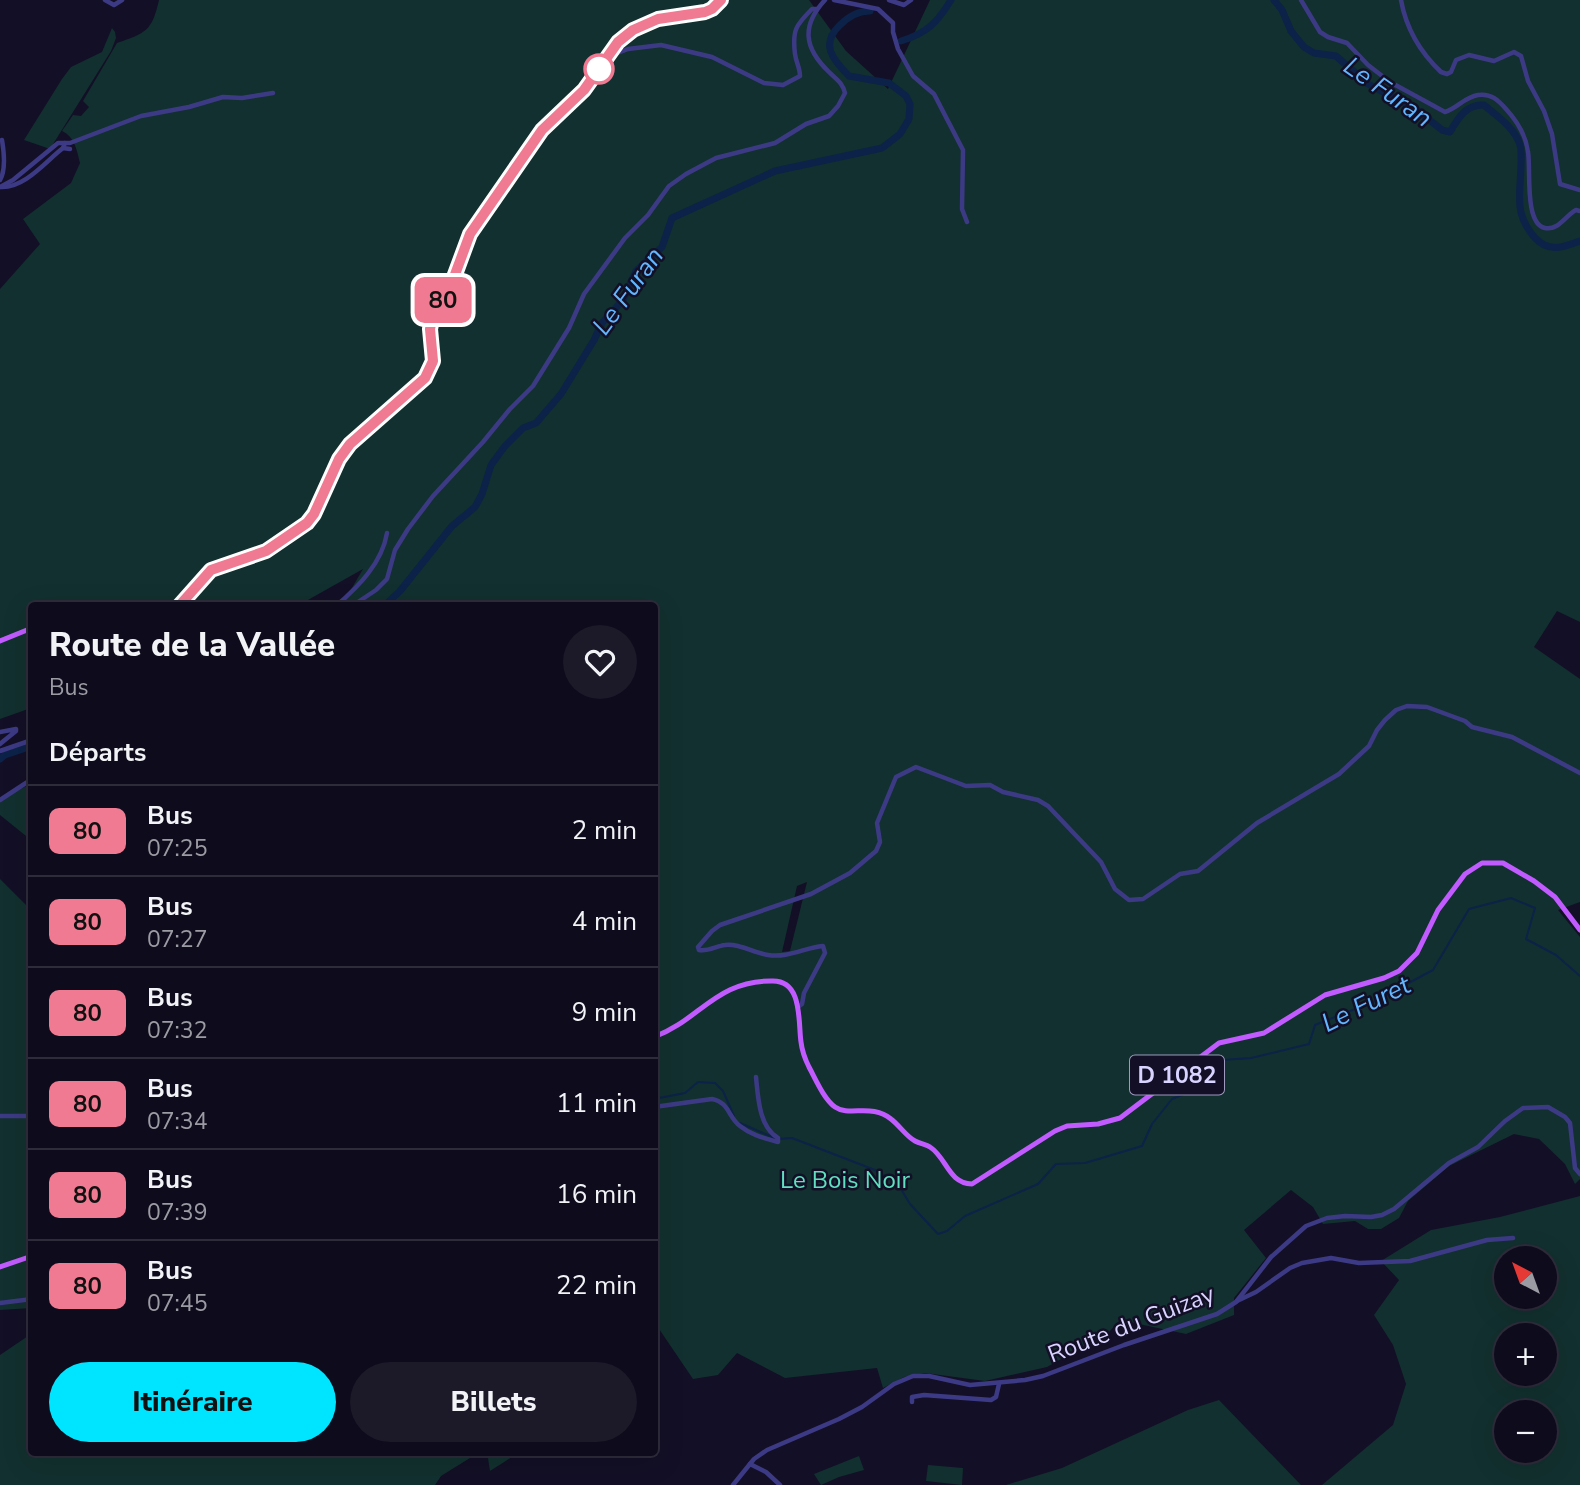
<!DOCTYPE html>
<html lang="fr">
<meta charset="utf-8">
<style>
:root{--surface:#0e0b1c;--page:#1c1929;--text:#f1f3f6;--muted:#9b9ba3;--line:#2e2b3b;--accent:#00e5ff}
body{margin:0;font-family:"Nunito Sans",sans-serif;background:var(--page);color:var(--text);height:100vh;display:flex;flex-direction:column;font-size:26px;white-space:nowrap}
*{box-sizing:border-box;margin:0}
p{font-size:23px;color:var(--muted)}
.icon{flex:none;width:38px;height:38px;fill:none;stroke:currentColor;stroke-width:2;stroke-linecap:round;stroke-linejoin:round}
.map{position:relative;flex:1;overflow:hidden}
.drawer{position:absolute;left:28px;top:602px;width:630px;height:854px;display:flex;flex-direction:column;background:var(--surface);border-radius:7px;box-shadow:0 7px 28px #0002,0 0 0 2px var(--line)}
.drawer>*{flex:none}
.badge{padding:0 14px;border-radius:10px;font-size:24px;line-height:46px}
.needle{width:46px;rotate:319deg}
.fabs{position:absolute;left:1494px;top:1246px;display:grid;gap:14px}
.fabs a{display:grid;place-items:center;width:63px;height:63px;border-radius:50%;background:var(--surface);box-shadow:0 7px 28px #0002,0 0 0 2px var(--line);font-size:35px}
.map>.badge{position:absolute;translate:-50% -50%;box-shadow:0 0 0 4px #fff}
h2{padding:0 21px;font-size:26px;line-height:63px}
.round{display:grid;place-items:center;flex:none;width:74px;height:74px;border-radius:37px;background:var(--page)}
.summary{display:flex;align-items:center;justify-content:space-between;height:119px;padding:0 21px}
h1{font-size:33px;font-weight:800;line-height:52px}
.cta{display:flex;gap:14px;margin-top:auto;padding:14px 21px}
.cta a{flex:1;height:80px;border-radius:42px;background:var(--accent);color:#111;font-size:28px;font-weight:800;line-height:80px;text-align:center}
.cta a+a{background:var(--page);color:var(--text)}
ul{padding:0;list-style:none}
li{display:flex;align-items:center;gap:21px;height:91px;padding:0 21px;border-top:2px solid var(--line)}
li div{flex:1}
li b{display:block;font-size:26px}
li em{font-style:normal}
li .badge{min-width:77px;font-weight:700;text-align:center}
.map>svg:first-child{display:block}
.green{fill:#12302f;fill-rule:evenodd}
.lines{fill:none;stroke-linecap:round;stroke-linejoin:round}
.stream{stroke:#0c2248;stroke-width:2}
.river{stroke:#0c2248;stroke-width:7}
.minor{stroke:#3d3a85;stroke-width:4.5}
.major{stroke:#c25bff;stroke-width:5}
.line-casing{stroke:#fff;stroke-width:16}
.line{stroke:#ef7a91;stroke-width:10}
.stop-dot{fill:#fff;stroke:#ef7a91;stroke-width:3.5}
.labels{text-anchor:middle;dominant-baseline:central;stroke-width:5;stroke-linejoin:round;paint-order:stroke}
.shield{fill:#130f26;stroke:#9e99be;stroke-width:2}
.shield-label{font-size:23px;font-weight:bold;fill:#d9d4ff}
.park-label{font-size:24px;fill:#5fe0c0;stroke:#130f26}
.street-label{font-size:24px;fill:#d9d4ff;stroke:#130f26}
.water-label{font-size:26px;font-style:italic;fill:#62b6ff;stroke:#130f26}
</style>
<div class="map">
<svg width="1580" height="1485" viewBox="0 0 1580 1485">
<rect width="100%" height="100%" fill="#130f26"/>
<!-- green -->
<g class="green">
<path d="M159,0H809L846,51L888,89L930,0H1580V622L1557,611L1534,647L1580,679V902L1558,910L1580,937V1179L1575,1184L1565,1164L1539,1139L1514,1134L1449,1166L1408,1201L1399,1218L1381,1229H1368L1355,1221L1323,1224L1313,1207L1291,1190L1244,1230L1266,1258L1234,1298V1315L1186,1334L1120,1320L1109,1332L1047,1367L985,1381L925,1373L904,1377L883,1388L877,1368L785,1378L737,1353L718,1375L693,1379L655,1323L654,606L342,605L363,569L299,605L32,606L31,708L0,719V289L40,244L23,219L71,183L80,163C77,151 75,137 62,131L73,115L81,116L89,107L83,101L117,43C146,33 152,31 159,0ZM807,882L790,951L782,952L797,886Z"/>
<path d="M112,28L115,32L116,38L111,51L50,149L24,140L62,79L71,67L102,52Z"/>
<path d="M31,784V840L0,815V799Z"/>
<path d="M0,879L31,910L32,1308L0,1310Z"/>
<path d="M1580,1196V1485H1322L1393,1425L1406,1384L1393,1345L1374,1315L1399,1280L1381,1261L1431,1230L1500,1217ZM1507,1258H1545V1297H1507ZM1507,1335H1545V1374H1507ZM1507,1412H1545V1451H1507Z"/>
<path d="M31,1334L32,1452L478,1453L441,1476L435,1485H0V1355Z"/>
<path d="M1219,1400L1301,1485H1006L1062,1468L1188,1410Z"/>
<path d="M487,1452H518V1453L490,1471Z"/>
<path d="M859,1456L864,1470L839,1477L821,1485L814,1474Z"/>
<path d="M928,1465L963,1468L962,1485L926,1481Z"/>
</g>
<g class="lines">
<!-- stream -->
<g class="stream">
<path d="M654,1099L685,1093L698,1082L715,1083L723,1091L734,1116"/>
<path d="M740,1123L777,1139L792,1138L875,1170L898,1184L910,1204L938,1234L947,1231L965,1216L1038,1184L1056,1164L1085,1163L1142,1146L1152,1124L1172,1099L1199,1088L1222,1060L1251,1058L1309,1044L1315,1025L1375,1001L1433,970L1469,909L1511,898L1535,908L1526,939L1556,955L1580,976"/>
</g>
<!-- river -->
<g class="river">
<path d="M1274,0L1282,10L1291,31L1304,47L1314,53L1336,56L1368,84L1417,110L1442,130L1450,132C1458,118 1466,104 1484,105C1497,116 1515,128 1520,145C1522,151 1521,159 1521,166C1520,196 1514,214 1535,238C1549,253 1564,247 1580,241"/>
<path d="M901,41C927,33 937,23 951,0"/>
<path d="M384,606L400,591L452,526L475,507L482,494L491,465L505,446L523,428L536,423L561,394L594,340L602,323L623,300L636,271L662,247L672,218L775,171L882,148L900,134L909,119L910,104L906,96L889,83L849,76C832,59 820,44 840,25C848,17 858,11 870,11"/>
<path d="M0,759L5,755L32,746"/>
</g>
<!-- minor -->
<g class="minor">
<path d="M105,0L114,5L122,0"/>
<path d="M834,0L878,9L893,23V32L898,49L913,76L934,94L963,150L962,209L967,222"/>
<path d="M889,0L904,5L911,0"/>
<path d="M1301,0L1320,32L1328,37L1347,43L1368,65L1390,82L1445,112C1457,108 1465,97 1478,95C1491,93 1498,100 1506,109C1516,120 1526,136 1528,152C1531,168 1524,224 1545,228C1558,231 1566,215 1576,210L1580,211"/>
<path d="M1401,0C1406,28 1420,52 1441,72L1447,74L1451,72L1456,60L1469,55L1494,61L1514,52L1521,56L1528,81L1544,111L1552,134L1560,184L1580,190"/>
<path d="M607,57L628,49L661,45L712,57L764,83L783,85L800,76C800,68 796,62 795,54C792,30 796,25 812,9H817"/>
<path d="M63,148L70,149"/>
<path d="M0,180C6,170 4,152 2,140"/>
<path d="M0,187L13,180L58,143H70L141,116L189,107L223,97L242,98L273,93"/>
<path d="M1,187C25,188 46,161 63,148L65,143"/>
<path d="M336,606C359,586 382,563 387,533"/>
<path d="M352,606L376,590L387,579L395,550L408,529L433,496L483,442L510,409L533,386L569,328L584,294L625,238L648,215L669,186L686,174L716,158L775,143L806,124L829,116L838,106L845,93C843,83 836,79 829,72C804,48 801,26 825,0"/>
<path d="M0,732L16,729V731L0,744"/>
<path d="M0,751L32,740"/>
<path d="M0,800L32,779"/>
<path d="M798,1007L802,1004L804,993L825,953L823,946C804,948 788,958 768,955C754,953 739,943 725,945C716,946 708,952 699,950L698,947L712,931L720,925L811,894L850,873L876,851L880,842L877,823L896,777L916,767L966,786L990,785L1003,792L1038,800L1048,806L1101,862L1115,889L1129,900L1143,899L1180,874L1198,871L1257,823L1339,774L1369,746L1377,730L1385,720L1396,710L1407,706L1427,707L1465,721L1472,727L1512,737L1580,773"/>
<path d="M654,1107L712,1099C729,1102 728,1117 740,1126C751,1135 764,1138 778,1142V1138C759,1127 758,1097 756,1077"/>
<path d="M0,1116H32"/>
<path d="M1237,1301L1256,1292L1290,1268L1302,1263L1331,1258L1359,1263L1410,1261L1487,1240L1513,1238"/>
<path d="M0,1303L32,1299"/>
<path d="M912,1402V1397L924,1395L991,1400L996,1397L999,1384"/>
<path d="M750,1464L766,1472L780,1485"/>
<path d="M733,1485L754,1459L767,1450L839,1419L862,1407L894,1384L913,1376H929L970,1385L1025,1380L1043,1376L1124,1345L1217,1314L1236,1302L1271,1257L1306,1226L1327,1218L1345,1216L1371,1217L1382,1215L1394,1209L1449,1163L1478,1147L1505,1121L1523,1108L1548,1107L1565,1117L1570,1123L1575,1168L1580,1174"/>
</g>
<!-- major -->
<g class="major">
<path d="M179,606L211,570L266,551L307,523L314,514L339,459L350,444L425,378L433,361L430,329L433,315L450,287L458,261L470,234L542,130L584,90L619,42L633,30L658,19L705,12L712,9L721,0"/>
<path d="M0,641L32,628"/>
<path d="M654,1037C700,1020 716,980 773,981C803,981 798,1022 801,1042C802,1051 805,1059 809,1067C816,1080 824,1099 835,1107C849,1117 872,1103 891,1119C900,1126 906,1136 915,1141C920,1144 926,1144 930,1147C947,1158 948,1183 972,1184L1055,1131L1067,1126L1098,1124L1120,1118L1219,1043L1264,1033L1325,995L1384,978L1399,971L1417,953L1438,910L1465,874L1482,863H1503L1534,881L1555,897L1580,930"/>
<path d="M0,1267L32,1256"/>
</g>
</g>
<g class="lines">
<defs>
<path id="line" d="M179,606L211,570L266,551L307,523L314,514L339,459L350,444L425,378L433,361L430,329L433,315L450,288L470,234L542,130L584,90L618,42L633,30L658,19L705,12L712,9L721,0"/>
</defs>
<!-- line casing -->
<use href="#line" class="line-casing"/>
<!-- line -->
<use href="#line" class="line"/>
</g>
<!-- markers -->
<circle class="stop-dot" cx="599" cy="69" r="14"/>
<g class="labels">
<!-- shield labels -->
<rect class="shield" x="1130" y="1055.5" width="94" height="39" rx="5"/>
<g class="shield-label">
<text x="1177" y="1075">D 1082</text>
</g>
<!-- park labels -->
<g class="park-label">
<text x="845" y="1180">Le Bois Noir</text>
</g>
<!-- street labels -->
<g class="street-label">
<text transform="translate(1131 1324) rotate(-21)">Route du Guizay</text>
</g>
<!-- water labels -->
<g class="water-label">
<text transform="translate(1388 92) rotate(35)">Le Furan</text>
<text transform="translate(628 291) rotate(-54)">Le Furan</text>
<text transform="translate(1366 1004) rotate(-26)">Le Furet</text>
</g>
</g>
</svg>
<div class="fabs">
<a><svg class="needle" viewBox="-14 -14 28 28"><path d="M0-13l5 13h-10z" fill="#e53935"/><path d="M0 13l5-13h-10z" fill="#9b9ba3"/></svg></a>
<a>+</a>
<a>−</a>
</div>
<b class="badge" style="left:443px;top:300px;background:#ef7a91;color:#111">80</b>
<section class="drawer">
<div class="summary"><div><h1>Route de la Vallée</h1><p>Bus</p></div><a class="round"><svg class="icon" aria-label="heart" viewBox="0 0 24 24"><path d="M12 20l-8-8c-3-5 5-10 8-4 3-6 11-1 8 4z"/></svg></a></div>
<h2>Départs</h2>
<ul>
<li><span class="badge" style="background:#ef7a91;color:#111">80</span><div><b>Bus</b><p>07:25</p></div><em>2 min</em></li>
<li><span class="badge" style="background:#ef7a91;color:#111">80</span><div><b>Bus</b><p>07:27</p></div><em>4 min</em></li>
<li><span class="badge" style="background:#ef7a91;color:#111">80</span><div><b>Bus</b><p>07:32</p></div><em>9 min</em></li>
<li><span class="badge" style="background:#ef7a91;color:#111">80</span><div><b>Bus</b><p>07:34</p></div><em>11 min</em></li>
<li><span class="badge" style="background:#ef7a91;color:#111">80</span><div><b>Bus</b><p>07:39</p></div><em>16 min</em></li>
<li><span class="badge" style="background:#ef7a91;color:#111">80</span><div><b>Bus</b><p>07:45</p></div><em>22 min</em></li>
</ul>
<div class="cta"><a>Itinéraire</a><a>Billets</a></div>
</section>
</div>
